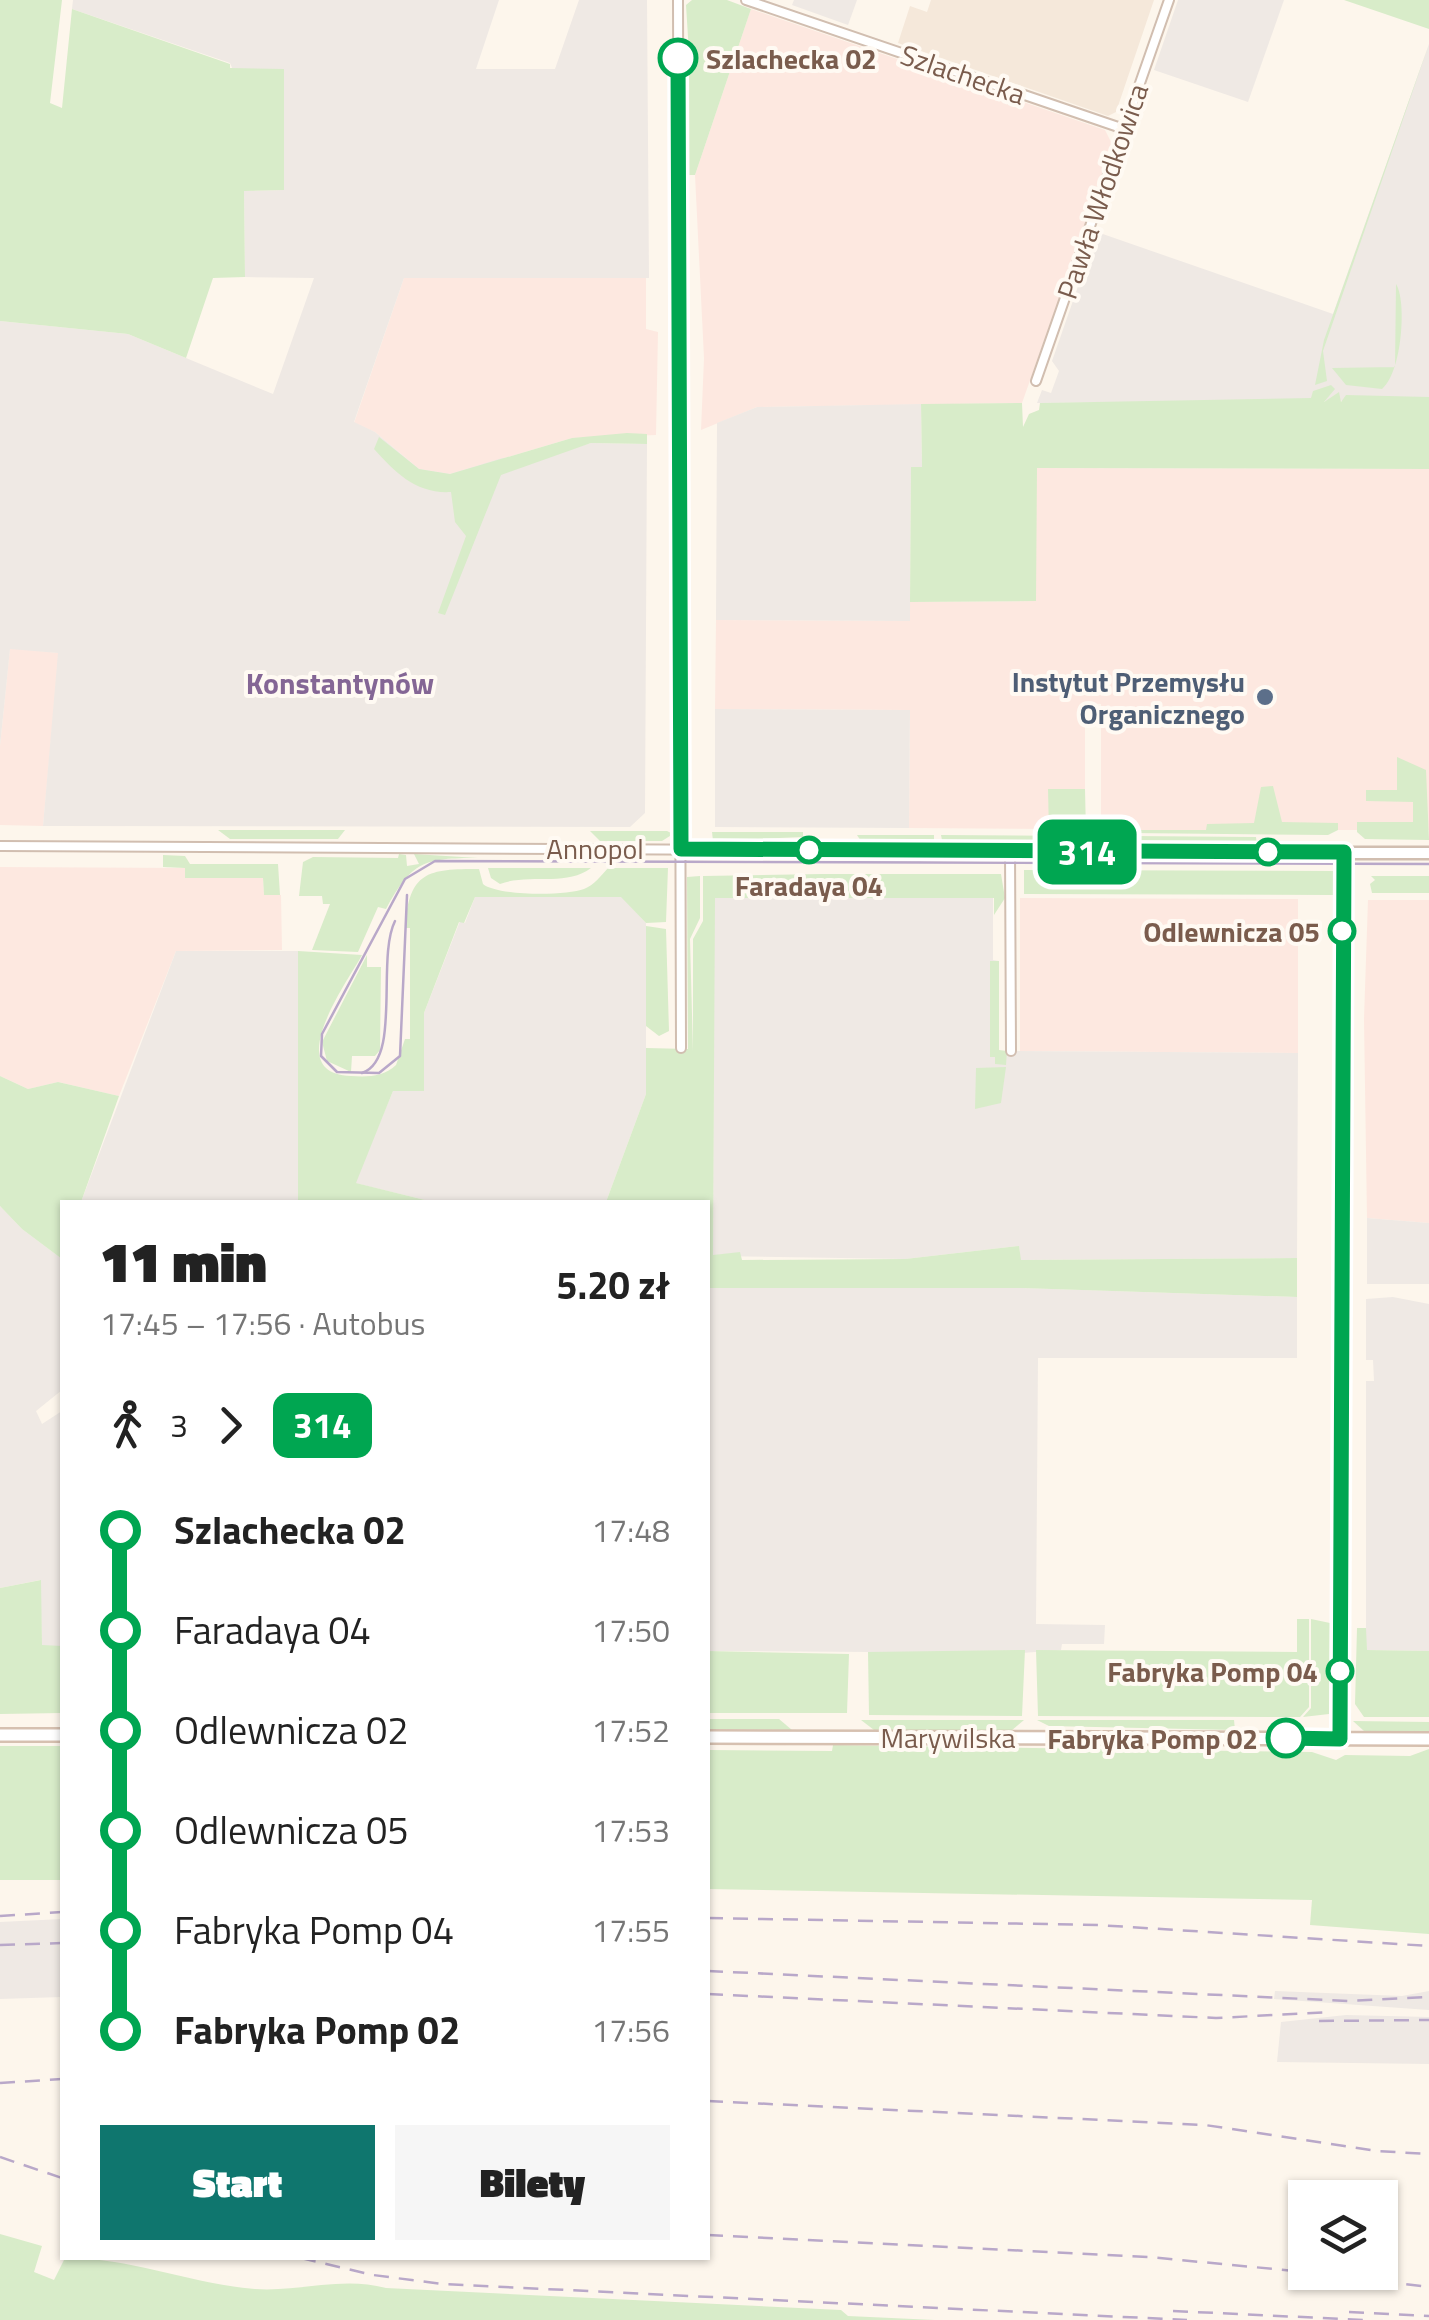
<!DOCTYPE html>
<html lang="pl">
<meta charset="utf-8">
<style>
:root{--surface:#fff;--page:#f6f6f6;--text:#222;--muted:#767676;--accent:#0f766e}
body{margin:0;font-family:"Titillium Web",sans-serif;background:var(--page);color:var(--text);height:100vh;display:flex;flex-direction:column;font-size:38px;white-space:nowrap}
*{box-sizing:border-box;margin:0}
p{font-size:32px;color:var(--muted)}
.icon{flex:none;width:55px;height:55px;fill:none;stroke:currentColor;stroke-width:2;stroke-linecap:round;stroke-linejoin:round}
.map{position:relative;flex:1;overflow:hidden}
.details{position:absolute;left:60px;top:1200px;width:650px;height:1060px;display:flex;flex-direction:column;background:var(--surface);border-radius:0px;box-shadow:0 2px 8px #0004}
.details>*{flex:none}
.badge{padding:0 20px;border-radius:15px;font-size:35px;line-height:65px}
.tools{position:absolute;left:1288px;top:2180px;display:grid;gap:20px}
.tools a{display:grid;place-items:center;width:110px;height:110px;border-radius:0px;background:var(--surface);box-shadow:0 2px 8px #0004;font-size:50px}
.map>.badge{position:absolute;translate:-50% -50%;box-shadow:0 0 0 5px #fff}
.legs{display:flex;align-items:center;gap:15px;height:110px;padding:0 40px;font-size:32px}
.legs p{margin-inline-start:auto}
.overview{display:flex;align-items:center;justify-content:space-between;height:170px;padding:0 40px}
h1{font-size:55px;font-weight:800;line-height:75px}
.button{display:flex;gap:20px;margin-top:auto;padding:20px 40px}
.button a{flex:1;height:115px;border-radius:0px;background:var(--accent);color:#fff;font-size:40px;font-weight:800;line-height:115px;text-align:center}
.button a+a{background:var(--page);color:var(--text)}
ul{padding:0 40px;list-style:none}
li{display:flex;align-items:center;gap:35px;height:100px;font-size:38px}
li i{display:grid;place-items:center;width:15px;height:100%;margin:0 12px;background:currentColor}
li i::after{content:'';width:25px;height:25px;margin:-12px;border:8px solid;border-radius:50%;background:var(--surface)}
li p{margin-inline-start:auto}
li:first-child i{background:linear-gradient(#0000 50%,currentColor 0)}
li:last-child i{background:linear-gradient(currentColor 50%,#0000 0)}
.map>svg:first-child{display:block}
.residential{fill:#f5e8da}
.commercial{fill:#fde8e0}
.industrial{fill:#efe9e4}
.green{fill:#d8ecc9}
.lines{fill:none;stroke-linecap:round;stroke-linejoin:round}
.minor-casing{stroke:#d1beb0;stroke-width:12}
.tertiary-casing{stroke:#d1beb0;stroke-width:15}
.secondary-casing{stroke:#d6c0b0;stroke-width:16}
.minor{stroke:#fff;stroke-width:8}
.tertiary{stroke:#fff;stroke-width:10}
.secondary{stroke:#fff;stroke-width:11}
.tram{stroke:#b9a8c9;stroke-width:2.5}
.rail{stroke:#b9a8c9;stroke-width:2.5;stroke-dasharray:15 10;stroke-linecap:butt}
.line-1-casing{stroke:#fff;stroke-width:22}
.line-1{stroke:#00a651;stroke-width:15}
.stop-1-dot{fill:#fff;stroke:#00a651;stroke-width:5}
.service-dot{fill:#5c6f8a;stroke:#fffaf3;stroke-width:4}
.labels{text-anchor:middle;dominant-baseline:central;stroke-width:8;stroke-linejoin:round;paint-order:stroke}
.stop-label{font-size:28px;font-weight:bold;fill:#7a5c4d;stroke:#fffaf3;text-anchor:end}
.street-label{font-size:28px;fill:#7a5c4d;stroke:#fffaf3}
.service-label{font-size:28px;font-weight:bold;fill:#4e5e75;stroke:#fffaf3;text-anchor:end}
.neighbourhood-label{font-size:30px;font-weight:bold;fill:#846695;stroke:#fffaf3}
</style>
<div class="map">
<svg width="1429" height="2320" viewBox="0 0 1429 2320">
<rect width="100%" height="100%" fill="#fdf6ec"/>
<!-- residential -->
<path class="residential" d="M931,0H1154L1116,112L1108,116L898,43L910,6L927,12Z"/>
<!-- commercial -->
<g class="commercial">
<path d="M751,9L1105,130L1113,146L1022,403L757,407L701,430L704,358L695,175Z"/>
<path d="M404,278H646V329L658,332L656,435L572,438L450,474L419,469L375,432L354,423Z"/>
<path d="M1036,468L1429,469V830H1101V704L1085,703V789H1049V829L909,828L910,710L715,709L716,620L910,621V602L1036,601Z"/>
<path d="M10,648L59,653L43,826L0,825V746Z"/>
<path d="M0,867L185,868L186,878H263L264,895H281L282,950L176,951L119,1096L58,1082L28,1089L0,1076Z"/>
<path d="M1020,898L1298,899V1053L1020,1051Z"/>
<path d="M1368,900H1429V1223L1367,1218L1364,1019Z"/>
</g>
<!-- industrial -->
<g class="industrial">
<path d="M73,0H499L476,69H555L579,0H647L649,278H404L354,422L375,432L419,469L450,474L502,458L547,457L591,443L647,444L645,813L630,827L43,826L58,653L10,649L0,746V321L128,334L273,394L314,278L245,277L244,191L284,190L230,63L72,9Z"/>
<path d="M794,0H857L848,25L792,5Z"/>
<path d="M1178,0H1284L1248,102L1154,70Z"/>
<path d="M1429,44V400L1037,403L1042,390L1051,393L1059,371L1052,361L1097,232L1333,314Z"/>
<path d="M921,404L922,467L911,468L910,621L716,620L717,423L757,407Z"/>
<path d="M715,709L910,710L909,828L715,827Z"/>
<path d="M475,897H622L646,923V1094L606,1202H433L355,1183L393,1091H423L424,1013L460,921L465,923Z"/>
<path d="M714,897L993,898V960L999,961V1051L1298,1053L1297,1258L1020,1260L1019,1246L905,1259L713,1256Z"/>
<path d="M176,951H298V1202H81Z"/>
<path d="M0,1206L22,1229L62,1259V1390L36,1411L42,1424L62,1411V1646H42L40,1580L0,1588Z"/>
<path d="M1367,1218L1429,1223V1284H1367Z"/>
<path d="M708,1288H1021L1297,1297V1358H1038L1036,1624L1105,1625L1104,1644H1062L1061,1650L1022,1653L708,1651Z"/>
<path d="M1393,1297L1429,1304V1651L1366,1650V1381H1374L1373,1360H1366V1299Z"/>
<path d="M62,1919V1997L0,1999V1922Z"/>
<path d="M1275,1991L1402,1996L1429,1991V2010L1274,1999Z"/>
<path d="M1346,2015L1429,2017V2064L1277,2062L1281,2022Z"/>
</g>
<!-- green -->
<g class="green">
<path d="M0,0H62L50,103L62,108L72,9L230,64V68L284,69V190L244,191L245,277L213,278L186,358L128,334L0,321Z"/>
<path d="M692,0H727L751,9L695,175H685L684,103L690,69L686,5Z"/>
<path d="M1344,0H1429V29Z"/>
<path d="M1429,44L1323,351L1327,381L1315,385L1324,340Z"/>
<path d="M667,74L674,97L676,239L670,237Z"/>
<path d="M1396,284C1407,301 1402,373 1382,389L1346,385L1332,368L1395,367Z"/>
<path d="M1331,385L1335,389L1324,402L1339,392L1341,402L1346,395L1429,397V469L1037,468L1036,601L910,602L911,467H922L921,404L1022,403L1023,427L1029,414L1039,410L1040,403L1311,398L1313,391Z"/>
<path d="M627,433L647,434V444L591,443L501,475L445,615L438,613L466,536L455,522L451,492C416,494 396,473 374,449L379,437L419,469L450,474L572,438Z"/>
<path d="M671,457L677,463L676,643L671,650Z"/>
<path d="M1397,757L1426,770L1429,840L1365,839L1357,832V822H1413V802L1366,801V790H1397Z"/>
<path d="M1273,786L1282,822L1338,823V830L1328,835L1131,833V830H1206L1207,824L1254,823L1261,787Z"/>
<path d="M1048,789H1085L1086,833L1075,829L1074,833H1049Z"/>
<path d="M218,830H345L338,839H230Z"/>
<path d="M590,831H667L673,834L662,841H600Z"/>
<path d="M712,832H803V837L713,841Z"/>
<path d="M857,835H934V842L930,846H864Z"/>
<path d="M941,835L1078,836H1089L1083,841L943,845Z"/>
<path d="M1131,836L1256,837L1257,846L1135,843Z"/>
<path d="M399,854L406,855L407,866L419,864L414,854L478,858C424,858 412,861 386,909L378,907L358,952L312,950L330,904H323L322,896H299L303,862L313,857L398,858Z"/>
<path d="M163,855L185,856L190,864H278L280,895H264L263,878H185V868L163,867Z"/>
<path d="M1032,857L1320,858L1329,861H1023Z"/>
<path d="M488,868H591C566,887 529,873 500,884L491,878Z"/>
<path d="M608,868H668L666,922L646,923L621,897H475L464,923L459,922L424,1013V1091H393L356,1183L433,1202H298V951L362,955C347,983 280,1073 351,1076C368,1077 383,1077 396,1065L405,1039H410V928H405C409,871 428,869 479,869L483,884C497,896 566,896 584,889C594,885 601,876 608,868Z"/>
<path d="M1024,870L1335,871L1333,895L1024,894Z"/>
<path d="M822,874H1001L1005,898L994,915V898H715L713,1255L740,1252L742,1260L905,1259L1019,1246L1021,1260L1297,1258V1297L1021,1288H708V1202H606L646,1094V1048L688,1049L687,877L700,876V918L690,939L693,1052V939L703,921V876Z"/>
<path d="M1371,876H1429V893H1372L1370,884L1375,880Z"/>
<path d="M646,926L666,929L669,1031L659,1036L646,1026Z"/>
<path d="M367,955V967H381L380,1050L375,1056H352L351,1072L327,1061L322,1042Z"/>
<path d="M990,961H999V1050L1007,1051L1006,1065L995,1064V1057H990Z"/>
<path d="M1006,1067L1001,1103L975,1109L976,1068Z"/>
<path d="M0,1076L28,1089L58,1082L119,1096L81,1202H62V1259L22,1229L0,1206Z"/>
<path d="M41,1580L42,1645L62,1646V1713L0,1714V1588Z"/>
<path d="M1297,1619H1309V1707L1300,1717L1038,1716L1036,1650L1297,1652Z"/>
<path d="M1311,1619L1330,1623L1329,1714L1303,1717L1311,1708Z"/>
<path d="M1357,1628H1366L1367,1650L1429,1651V1717H1364L1355,1704Z"/>
<path d="M1025,1650L1022,1716L869,1715L868,1652Z"/>
<path d="M708,1651L849,1654L847,1713H708Z"/>
<path d="M708,1719H779L792,1730L708,1729Z"/>
<path d="M861,1720H1024L1011,1731L874,1730Z"/>
<path d="M1037,1720H1234L1235,1730L1049,1726Z"/>
<path d="M1353,1721L1429,1722V1732L1364,1731Z"/>
<path d="M833,1745L1312,1752L1336,1760L1345,1755L1410,1756L1429,1749V1934L1310,1925L1312,1900L708,1889V1750L832,1751Z"/>
<rect x="0" y="1746" width="62" height="134"/>
<path d="M0,2234L42,2246L34,2272L54,2280L65,2258C129,2257 191,2284 255,2289C300,2292 342,2276 386,2288L841,2310L848,2316L935,2320H0Z"/>
</g>
<g class="lines">
<defs>
<g id="minor">
<path d="M678,0L681,1048"/>
<path d="M746,0L1124,129"/>
<path d="M1036,381L1169,0"/>
<path d="M0,846L1344,853"/>
<path d="M1010,851L1011,1051"/>
</g>
<path id="tertiary" d="M1340,1739L1344,853H1429"/>
<g id="secondary">
<path d="M0,1735H62"/>
<path d="M708,1737L1429,1739"/>
</g>
</defs>
<!-- minor casing -->
<use href="#minor" class="minor-casing"/>
<!-- tertiary casing -->
<use href="#tertiary" class="tertiary-casing"/>
<!-- secondary casing -->
<use href="#secondary" class="secondary-casing"/>
<!-- minor -->
<use href="#minor" class="minor"/>
<!-- tertiary -->
<use href="#tertiary" class="tertiary"/>
<!-- secondary -->
<use href="#secondary" class="secondary"/>
<!-- tram -->
<g class="tram">
<path d="M407,895L400,1056L379,1073L337,1072L321,1056L322,1034L405,879L435,861L1429,864"/>
<path d="M362,1073C402,1060 376,959 395,921"/>
</g>
<!-- rail -->
<g class="rail">
<path d="M0,1916L62,1912"/>
<path d="M708,1918L1098,1925L1429,1946"/>
<path d="M0,1945L62,1943"/>
<path d="M708,1971L1348,2001L1429,1997"/>
<path d="M708,1994L1216,2018L1332,2012"/>
<path d="M1319,2021L1429,2020"/>
<path d="M0,2083L62,2079"/>
<path d="M708,2101L1205,2125L1377,2151L1429,2154"/>
<path d="M0,2157L62,2178"/>
<path d="M708,2235L1149,2257L1305,2272"/>
<path d="M301,2258L373,2275L442,2284L1187,2320"/>
<path d="M1307,2272L1429,2287"/>
<path d="M1173,2311L1365,2320"/>
<path d="M1349,2312L1429,2316"/>
</g>
</g>
<g class="lines">
<defs>
<path id="line-1" d="M678,58L681,849L1344,852L1340,1739L1286,1738"/>
</defs>
<!-- line-1 casing -->
<use href="#line-1" class="line-1-casing"/>
<!-- line-1 -->
<use href="#line-1" class="line-1"/>
</g>
<!-- markers -->
<g class="stop-1-dot">
<circle cx="678" cy="58" r="18"/>
<circle cx="809" cy="850" r="12"/>
<circle cx="1268" cy="852" r="12"/>
<circle cx="1342" cy="931" r="12"/>
<circle cx="1340" cy="1671" r="12"/>
<circle cx="1286" cy="1738" r="18"/>
</g>
<circle class="service-dot" cx="1265" cy="697" r="10"/>
<g class="labels">
<!-- stop labels -->
<g class="stop-label">
<text x="706" y="58" text-anchor="start">Szlachecka 02</text>
<text x="809" y="885" text-anchor="middle">Faradaya 04</text>
<text x="1320" y="931">Odlewnicza 05</text>
<text x="1318" y="1671">Fabryka Pomp 04</text>
<text x="1258" y="1738">Fabryka Pomp 02</text>
</g>
<!-- street labels -->
<g class="street-label">
<text transform="translate(963 74) rotate(19)">Szlachecka</text>
<text transform="translate(1102 191) rotate(-71)">Pawła Włodkowica</text>
<text x="595" y="848">Annopol</text>
<text x="948" y="1737">Marywilska</text>
</g>
<!-- service labels -->
<g class="service-label">
<text x="1245" y="681">Instytut Przemysłu<tspan x="1245" dy="32">Organicznego</tspan></text>
</g>
<!-- neighbourhood labels -->
<g class="neighbourhood-label">
<text x="340" y="683">Konstantynów</text>
</g>
</g>
</svg>
<div class="tools">
<a><svg class="icon" aria-label="layers" viewBox="0 0 24 24"><path d="M12 4l9 5-9 5-9-5zM3 14l9 5 9-5"/></svg></a>
</div>
<b class="badge" style="left:1087px;top:852px;background:#00a651;color:#fff">314</b>
<section class="details">
<div class="overview"><div><h1>11 min</h1><p>17:45 – 17:56 · Autobus</p></div><b>5.20 zł</b></div>
<div class="legs"><svg class="icon" aria-label="walk" viewBox="0 0 24 24"><circle cx="13" cy="4" r="2"/><path d="M13 8l-2 6 4 7M11 14l-3 7M7 12l3-4h3l4 4"/></svg>3<svg class="icon" aria-label="forward" viewBox="0 0 24 24"><path d="M9 5l7 7-7 7"/></svg><b class="badge" style="background:#00a651;color:#fff">314</b></div>
<ul>
<li><i style="color:#00a651"></i><b>Szlachecka 02</b><p>17:48</p></li>
<li><i style="color:#00a651"></i><span>Faradaya 04</span><p>17:50</p></li>
<li><i style="color:#00a651"></i><span>Odlewnicza 02</span><p>17:52</p></li>
<li><i style="color:#00a651"></i><span>Odlewnicza 05</span><p>17:53</p></li>
<li><i style="color:#00a651"></i><span>Fabryka Pomp 04</span><p>17:55</p></li>
<li><i style="color:#00a651"></i><b>Fabryka Pomp 02</b><p>17:56</p></li>
</ul>
<div class="button"><a>Start</a><a>Bilety</a></div>
</section>
</div>
